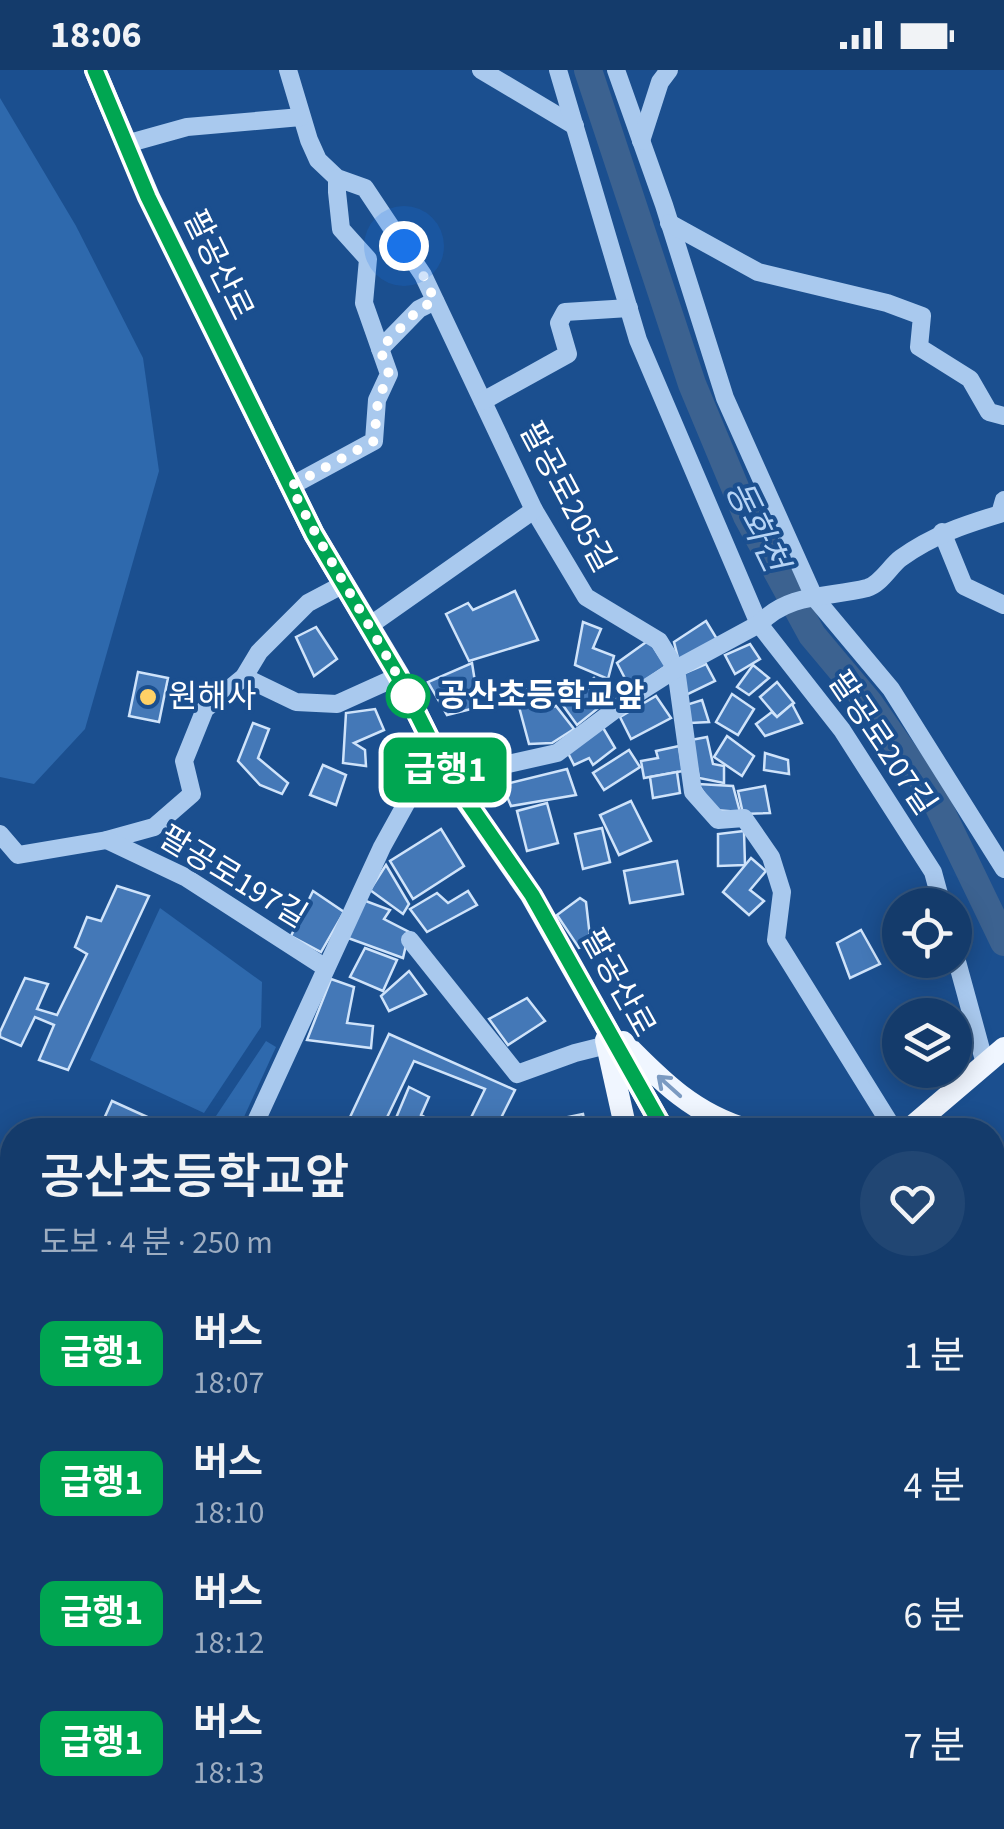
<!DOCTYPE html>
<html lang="ko">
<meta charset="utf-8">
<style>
:root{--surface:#143b6b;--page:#214673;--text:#f1f3f6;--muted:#9dadc1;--line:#33557e}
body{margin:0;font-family:"Source Sans 3","Noto Sans KR",sans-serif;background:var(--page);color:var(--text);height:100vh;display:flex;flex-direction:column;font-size:38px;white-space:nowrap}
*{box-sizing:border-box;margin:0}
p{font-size:32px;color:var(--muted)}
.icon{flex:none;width:55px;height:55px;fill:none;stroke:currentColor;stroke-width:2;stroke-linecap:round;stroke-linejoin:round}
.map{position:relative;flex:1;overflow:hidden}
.panel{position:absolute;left:0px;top:1048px;width:1005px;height:712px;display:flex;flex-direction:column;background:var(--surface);border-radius:40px 40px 0 0;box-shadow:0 5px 25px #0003,0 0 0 2px var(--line)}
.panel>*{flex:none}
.badge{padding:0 20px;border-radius:15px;font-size:35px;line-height:65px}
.fabs{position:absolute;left:882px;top:818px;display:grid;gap:20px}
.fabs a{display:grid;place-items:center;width:90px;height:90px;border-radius:50%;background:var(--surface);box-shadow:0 5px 25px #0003,0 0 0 2px var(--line);font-size:50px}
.you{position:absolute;width:50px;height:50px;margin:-25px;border:8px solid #fff;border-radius:50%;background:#1a73e8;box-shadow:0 0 0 15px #1a73e833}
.map>.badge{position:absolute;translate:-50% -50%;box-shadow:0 0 0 5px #fff}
.round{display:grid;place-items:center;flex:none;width:105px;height:105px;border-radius:52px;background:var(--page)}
.head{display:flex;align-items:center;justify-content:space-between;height:170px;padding:0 40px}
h1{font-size:48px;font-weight:600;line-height:75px}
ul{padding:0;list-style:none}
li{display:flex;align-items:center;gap:30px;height:130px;padding:0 40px}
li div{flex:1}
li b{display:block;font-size:38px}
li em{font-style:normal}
li .badge{min-width:110px;font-weight:700;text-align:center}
.status{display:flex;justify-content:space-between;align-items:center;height:70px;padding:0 50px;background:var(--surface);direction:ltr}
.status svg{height:28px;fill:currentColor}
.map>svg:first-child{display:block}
.green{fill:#2e69ad}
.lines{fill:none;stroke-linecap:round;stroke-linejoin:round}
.stream{stroke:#9cc4f0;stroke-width:5}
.river{stroke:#3c6290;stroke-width:28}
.building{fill:#4478b7;stroke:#cfe3fa;stroke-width:2.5}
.minor{stroke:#a9c9ee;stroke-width:18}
.major{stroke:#f0f6ff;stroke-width:22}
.oneway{stroke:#7b9ac1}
.line-casing{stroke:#fff;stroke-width:22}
.line{stroke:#00a651;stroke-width:15}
.walk{stroke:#fff;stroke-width:10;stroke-dasharray:0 18}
.stop-dot{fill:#fff;stroke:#00a651;stroke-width:5}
.poi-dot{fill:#ffd166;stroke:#1b4f8f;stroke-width:4}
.labels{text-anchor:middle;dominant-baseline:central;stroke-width:8;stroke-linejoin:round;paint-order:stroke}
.street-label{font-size:32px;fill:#fff;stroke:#1b4f8f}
.stop-label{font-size:32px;font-weight:bold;fill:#fff;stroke:#1b4f8f;text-anchor:start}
.poi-label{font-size:32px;fill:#fff;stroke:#1b4f8f;text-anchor:start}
.water-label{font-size:35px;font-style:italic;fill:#b5d3f5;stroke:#1b4f8f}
</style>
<div class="status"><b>18:06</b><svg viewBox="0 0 49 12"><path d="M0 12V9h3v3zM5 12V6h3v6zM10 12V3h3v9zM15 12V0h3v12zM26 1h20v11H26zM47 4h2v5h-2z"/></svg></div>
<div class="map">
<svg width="1004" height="1759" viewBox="0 0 1004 1759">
<rect width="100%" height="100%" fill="#1b4f8f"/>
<!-- green -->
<g class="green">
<path d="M0,28L76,156L143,288L159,401L85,659L34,714L0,707Z"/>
<path d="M160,838L262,912L261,957L204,1043L90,990Z"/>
<path d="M266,971L276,977L238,1060H218L210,1055Z"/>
<path d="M1004,1312V1409L993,1420V1348L999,1340Z"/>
<path d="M1004,1522V1759H841L850,1748H992L993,1531Z"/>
<path d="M587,1748H656L644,1759H573Z"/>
</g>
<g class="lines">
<!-- stream -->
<g class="stream">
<path d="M0,1693L12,1713"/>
<path d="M31,1748L37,1759"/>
</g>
<!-- river -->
<g class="river">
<path d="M588,0L692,314L747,446L812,565L869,633L933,725L1004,872"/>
<path d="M992,1475L1004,1464"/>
<path d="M682,1759L694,1748"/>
</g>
</g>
<!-- building -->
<g class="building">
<path d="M515,521L538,570L469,591L446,544L468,533L473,540Z"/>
<path d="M706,551L717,569L679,592L674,572Z"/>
<path d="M583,552L601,559L593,578L614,586L608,609L575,595Z"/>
<path d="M316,557L337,589L314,606L296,567Z"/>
<path d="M649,570L666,596L631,620L617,593Z"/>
<path d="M750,574L760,589L735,604L725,585Z"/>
<path d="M472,593L479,637L447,645L428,612Z"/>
<path d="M706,594L715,611L684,626L680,605Z"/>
<path d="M753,595L769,608L749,625L737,617Z"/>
<path d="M138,602L168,608L159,652L129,646Z"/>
<path d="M594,608L612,627L577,655L562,634Z"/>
<path d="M777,612L794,633L777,647L760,627Z"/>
<path d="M535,618L543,640L556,636L574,659L552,673L529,674L515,622Z"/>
<path d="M732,624L754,639L738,665L716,652Z"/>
<path d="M656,626L671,648L631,669L620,647Z"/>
<path d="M702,630L709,652L690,653L686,635Z"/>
<path d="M792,634L802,653L765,666L756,654L772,642L777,647Z"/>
<path d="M375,639L384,660L354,673L365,680L366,696L343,693L346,643Z"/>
<path d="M253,653L269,659L258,688L288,713L282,724L260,715L238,691Z"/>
<path d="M602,656L615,678L593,695L589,688L574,695L568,683Z"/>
<path d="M727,666L754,686L742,706L714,687Z"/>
<path d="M707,667L713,694L724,696V713L699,708L691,670Z"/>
<path d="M679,676L683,701L644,708L641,691L658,688L656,681Z"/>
<path d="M629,680L640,697L604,720L593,703Z"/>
<path d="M765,683L788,690L789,704L764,700Z"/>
<path d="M323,695L346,705L336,735L310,725Z"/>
<path d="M567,699L576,725L511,736L502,715Z"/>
<path d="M677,702L680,723L653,728L650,707Z"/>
<path d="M698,714L733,716L740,742L715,740Z"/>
<path d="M765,716L770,743L743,744L738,721Z"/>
<path d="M631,731L651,771L619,785L600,745Z"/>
<path d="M547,733L558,773L527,781L517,741Z"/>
<path d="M602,758L610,792L583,799L575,764Z"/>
<path d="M441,759L464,796L413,829L390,791Z"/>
<path d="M744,761L745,795L718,796V764Z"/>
<path d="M751,788L766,801L750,820L764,831L749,845L723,822Z"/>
<path d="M677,791L683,824L630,833L624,801Z"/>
<path d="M386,795L409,834L403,844L370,820Z"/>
<path d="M117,816L149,826L68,1000L39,990L54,955L35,947L21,976L0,967V962L25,908L48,914L37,939L57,945L87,884L75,877L87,847L101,851Z"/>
<path d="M313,821L344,842L321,882L291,866Z"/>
<path d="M468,821L477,835L427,862L410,839L437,823L448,833Z"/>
<path d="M580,828L586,832L591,876L579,878L557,845Z"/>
<path d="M363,830L390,840L384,849L409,862L403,888L348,868Z"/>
<path d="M861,860L880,894L850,908L837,873Z"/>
<path d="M365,878L397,890L383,921L350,907Z"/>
<path d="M409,901L426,924L389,941L381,926Z"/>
<path d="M331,909L354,917L347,953L373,956L371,978L307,970Z"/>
<path d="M527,928L545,951L508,975L489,949Z"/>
<path d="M389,964L515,1020L495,1060H465L485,1019L414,991L381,1060H344Z"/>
<path d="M409,1017L429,1027L421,1045L449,1060H391Z"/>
<path d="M112,1031L176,1060H99Z"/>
<path d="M583,1044L586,1060H545L544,1052Z"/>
</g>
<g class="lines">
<!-- minor -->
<g class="minor">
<path d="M288,0L309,70L318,90L337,108L365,118L423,205L534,440L586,527L659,571L676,599L693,722L718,750L744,748L771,787L782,822L776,870L894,1060"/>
<path d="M481,0L575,56"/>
<path d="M558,0L638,270L759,554L842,660L933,802L942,835"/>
<path d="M616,0L664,135L725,328L814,527L891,619L1004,799"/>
<path d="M641,71L660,12L669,0"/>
<path d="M126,74L187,57L301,47"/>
<path d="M669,153L758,202L887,233L922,246L919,277L970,309L989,342L1004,346"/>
<path d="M380,279L419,239L435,231"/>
<path d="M483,331L568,284L559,253L565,242L629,238"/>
<path d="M291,416L374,371L377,330L389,304L364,233L368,189L341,159L337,122V108"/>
<path d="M942,462L964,516L1004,535"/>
<path d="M369,556L534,440"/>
<path d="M244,607L296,632L337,634L399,606"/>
<path d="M0,764L18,785L107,770L154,757L192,724L184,691L205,639L244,607L259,582L308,533L344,514"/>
<path d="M107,770L185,807L326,898"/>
<path d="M410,870L517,1004L575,983L607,975"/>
<path d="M955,884L985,994"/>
<path d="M252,1060L382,777L408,730L445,701L495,697L557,683L632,627L676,599L759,554C790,522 828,528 867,518C881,514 890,496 901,488C933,465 964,455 1000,444L1004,430"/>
<path d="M0,1152L12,1123"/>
<path d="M992,1175L1004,1191"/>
<path d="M0,1240L12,1245"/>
<path d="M110,1748V1759"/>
</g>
<!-- major -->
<g class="major">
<path d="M95,0L149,127L314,464L399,606L445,701L531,825L664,1060"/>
<path d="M606,970L626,1060"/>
<path d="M623,972C661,1011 695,1045 749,1060"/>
<path d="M908,1060L1004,978"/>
<path d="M137,1759L150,1748"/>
<path d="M180,1759L192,1748"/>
</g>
</g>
<!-- one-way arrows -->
<defs><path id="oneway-shaft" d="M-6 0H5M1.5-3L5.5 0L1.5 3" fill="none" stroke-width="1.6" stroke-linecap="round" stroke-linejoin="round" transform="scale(2.5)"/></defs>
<use class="oneway" href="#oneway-shaft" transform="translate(669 1016) rotate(-138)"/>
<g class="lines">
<defs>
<path id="line" d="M95,0L148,127L314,464L398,606L446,701L532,825L664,1060"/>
</defs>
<!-- line casing -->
<use href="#line" class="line-casing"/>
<!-- line -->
<use href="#line" class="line"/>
<!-- walk -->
<path class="walk" d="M404,176L423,205L435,231L420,238L380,279L389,304L378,330L374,371L291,416C328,492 376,562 414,637L408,626"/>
</g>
<!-- markers -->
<circle class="stop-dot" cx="408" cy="626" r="20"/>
<circle class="poi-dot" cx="148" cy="627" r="10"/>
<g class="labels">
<!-- street labels -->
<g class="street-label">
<text transform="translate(218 195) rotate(64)">팔공산로</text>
<text transform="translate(567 427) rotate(62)">팔공로205길</text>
<text transform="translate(882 673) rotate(56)">팔공로207길</text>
<text transform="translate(233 807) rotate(31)">팔공로197길</text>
<text transform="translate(618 913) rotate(61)">팔공산로</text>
</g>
<!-- stop labels -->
<g class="stop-label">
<text x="438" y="626">공산초등학교앞</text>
</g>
<!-- poi labels -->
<g class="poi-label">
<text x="168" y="627">원해사</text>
</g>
<!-- water labels -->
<g class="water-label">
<text transform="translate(756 456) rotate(64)">동화천</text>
</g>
</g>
</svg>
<div class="fabs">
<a><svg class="icon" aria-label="locate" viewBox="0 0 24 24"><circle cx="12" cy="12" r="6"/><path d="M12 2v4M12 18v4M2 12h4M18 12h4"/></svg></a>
<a><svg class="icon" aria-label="layers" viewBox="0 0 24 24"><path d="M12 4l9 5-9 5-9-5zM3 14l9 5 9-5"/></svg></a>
</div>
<div class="you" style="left:404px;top:176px"></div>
<b class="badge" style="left:445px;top:700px;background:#00a651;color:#fff">급행1</b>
<section class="panel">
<div class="head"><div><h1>공산초등학교앞</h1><p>도보 · 4 분 · 250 m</p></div><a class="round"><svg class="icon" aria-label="heart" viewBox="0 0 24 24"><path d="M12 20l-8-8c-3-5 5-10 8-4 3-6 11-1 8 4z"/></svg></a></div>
<ul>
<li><span class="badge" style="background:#00a651;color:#fff">급행1</span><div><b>버스</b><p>18:07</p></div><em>1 분</em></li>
<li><span class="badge" style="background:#00a651;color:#fff">급행1</span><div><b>버스</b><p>18:10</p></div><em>4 분</em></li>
<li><span class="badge" style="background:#00a651;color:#fff">급행1</span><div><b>버스</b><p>18:12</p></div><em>6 분</em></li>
<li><span class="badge" style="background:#00a651;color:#fff">급행1</span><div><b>버스</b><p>18:13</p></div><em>7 분</em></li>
</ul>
</section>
</div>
